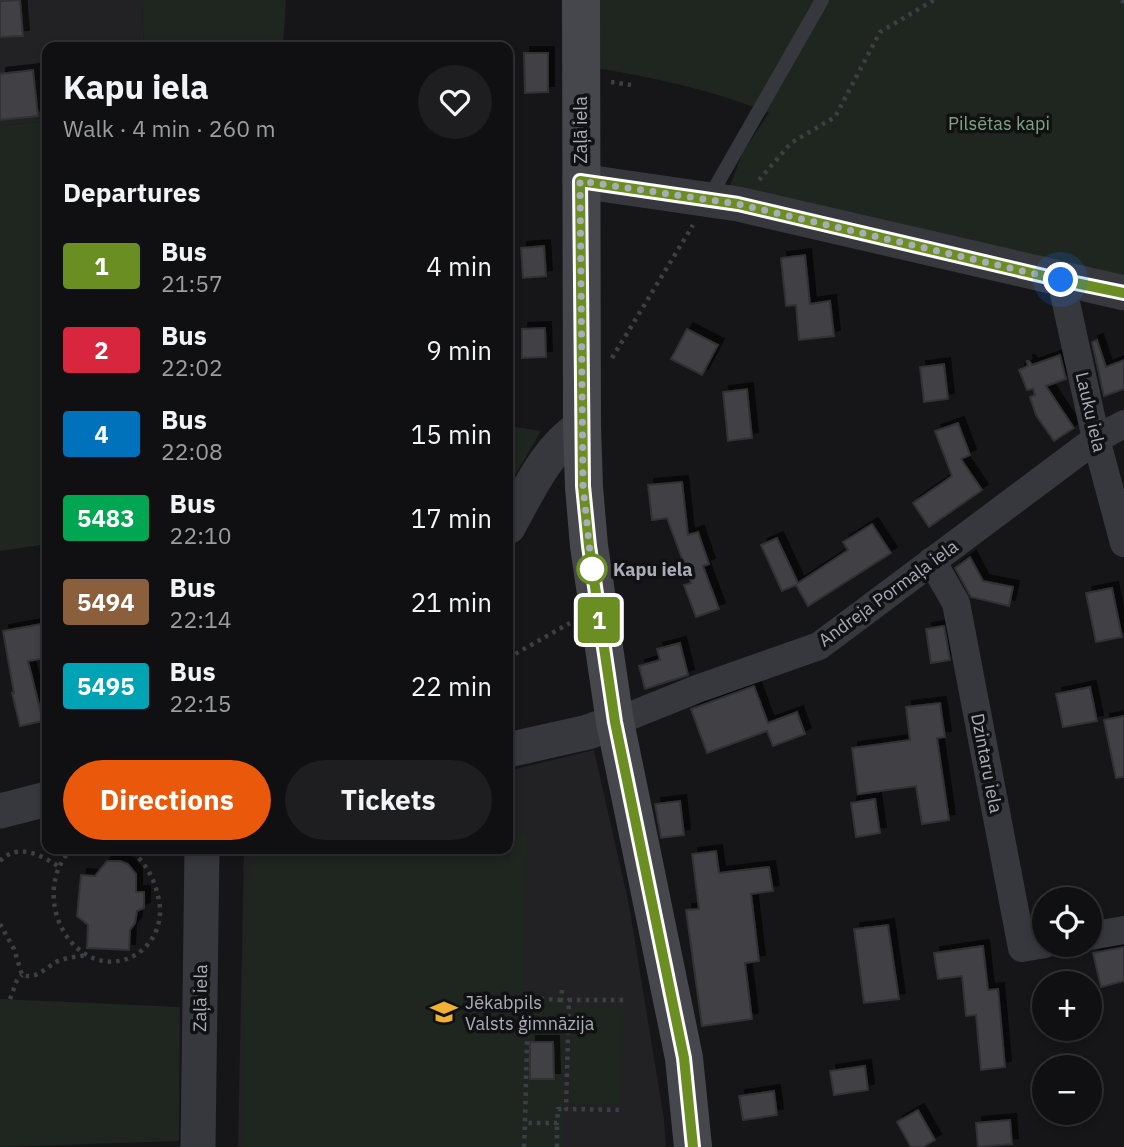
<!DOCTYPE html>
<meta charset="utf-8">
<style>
:root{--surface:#101012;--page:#1e1e20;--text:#f1f3f6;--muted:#9c9d9f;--line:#303032;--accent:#ea580c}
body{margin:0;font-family:"IBM Plex Sans",sans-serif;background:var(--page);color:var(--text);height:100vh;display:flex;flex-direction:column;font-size:26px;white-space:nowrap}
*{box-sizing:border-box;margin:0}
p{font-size:23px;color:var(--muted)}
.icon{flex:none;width:38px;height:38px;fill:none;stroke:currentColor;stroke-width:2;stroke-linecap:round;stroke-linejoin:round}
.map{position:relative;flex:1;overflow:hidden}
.drawer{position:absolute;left:42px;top:42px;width:471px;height:812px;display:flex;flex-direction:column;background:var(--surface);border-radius:14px;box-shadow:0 4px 10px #0003,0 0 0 2px var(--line)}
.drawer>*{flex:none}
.badge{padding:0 14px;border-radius:5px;font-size:24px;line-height:46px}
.fabs{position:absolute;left:1032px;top:887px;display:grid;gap:14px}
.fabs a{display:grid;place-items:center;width:70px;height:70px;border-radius:50%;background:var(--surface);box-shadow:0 4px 10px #0003,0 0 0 2px var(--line);font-size:35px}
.you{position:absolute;width:35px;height:35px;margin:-18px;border:5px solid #fff;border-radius:50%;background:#1a73e8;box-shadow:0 0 0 10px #1a73e833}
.map>.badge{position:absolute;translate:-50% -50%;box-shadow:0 0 0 4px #fff}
h2{padding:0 21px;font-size:26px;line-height:63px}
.round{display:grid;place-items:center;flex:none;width:74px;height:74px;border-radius:37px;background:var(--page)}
.head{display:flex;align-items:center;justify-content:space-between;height:119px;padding:0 21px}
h1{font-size:33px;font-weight:800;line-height:52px}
.action{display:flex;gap:14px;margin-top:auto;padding:14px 21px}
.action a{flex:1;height:80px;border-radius:42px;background:var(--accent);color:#fff;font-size:28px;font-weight:800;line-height:80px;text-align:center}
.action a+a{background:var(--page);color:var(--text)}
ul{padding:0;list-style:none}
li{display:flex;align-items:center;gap:21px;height:84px;padding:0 21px}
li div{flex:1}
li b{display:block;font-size:26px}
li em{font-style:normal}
li .badge{min-width:77px;font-weight:700;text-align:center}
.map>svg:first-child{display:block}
.built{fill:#222225}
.green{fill:#1e261f}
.building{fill:#404145;stroke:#303034;stroke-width:2;filter:url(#shadow)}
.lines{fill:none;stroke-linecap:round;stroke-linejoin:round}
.path{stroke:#3d3f44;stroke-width:4.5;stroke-dasharray:3.5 5;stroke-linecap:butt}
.service{stroke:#37383d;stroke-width:14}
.minor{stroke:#37383d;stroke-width:28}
.tertiary{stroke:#37383d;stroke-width:35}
.secondary{stroke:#45474d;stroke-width:38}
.line-casing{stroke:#fff;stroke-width:16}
.line{stroke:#6b8e23;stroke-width:10}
.walk{stroke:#a8adb8;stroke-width:7;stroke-dasharray:0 12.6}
.stop-dot{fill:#fff;stroke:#6b8e23;stroke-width:3.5}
.labels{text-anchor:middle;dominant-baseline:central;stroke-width:7;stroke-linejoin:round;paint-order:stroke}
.park-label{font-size:18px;fill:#7fa381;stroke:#111113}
.street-label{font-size:18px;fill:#a8adb8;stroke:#111113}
.stop-label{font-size:18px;font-weight:bold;fill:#a8adb8;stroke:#111113;text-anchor:start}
.poi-label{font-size:18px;fill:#a8adb8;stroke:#111113;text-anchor:start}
</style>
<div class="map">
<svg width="1124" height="1147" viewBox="0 0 1124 1147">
<defs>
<filter id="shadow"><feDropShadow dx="6" dy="-6" stdDeviation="0" flood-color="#0009"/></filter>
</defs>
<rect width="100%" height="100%" fill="#161618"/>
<!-- built -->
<g class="built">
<path d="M0,0H142L144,47H47V121L0,126Z"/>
<path d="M594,750L629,905L664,1119L666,1147H238L244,849H508V771Z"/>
</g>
<!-- green -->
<g class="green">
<path d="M142,0H286L283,47H144Z"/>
<path d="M596,0H1124V277L729,188L743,152L769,113C713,90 656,78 596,68Z"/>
<path d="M47,121V544L0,551V126Z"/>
<path d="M508,426L541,431L508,487Z"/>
<path d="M510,834H528L524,996L566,997L562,1147H242L247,888C250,872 253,861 264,849H496L509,863Z"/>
<path d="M0,999L180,1007L179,1141L0,1147Z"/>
<path d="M572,1007L624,1008L622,1105L569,1104Z"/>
</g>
<!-- building -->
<g class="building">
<path d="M20,0L23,36L0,37V1Z"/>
<path d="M524,53H548V92L525,93Z"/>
<path d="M33,70L38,116L0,120V74Z"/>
<path d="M544,246L546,276L523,278L521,248Z"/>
<path d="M805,255L810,304L830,301L834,336L799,340L796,305L786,306L781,258Z"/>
<path d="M545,328L546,357L522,358V329Z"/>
<path d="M687,329L718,345L702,375L671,359Z"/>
<path d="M1097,340L1106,367L1124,360V389L1104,396L1092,342Z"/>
<path d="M1060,355L1066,379L1046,386L1074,428L1054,441L1036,415L1030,397L1035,395L1033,389L1027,390L1019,370L1028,366L1027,361H1029L1032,365Z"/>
<path d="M944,364L948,399L924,402L920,367Z"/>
<path d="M747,389L752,438L728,441L723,392Z"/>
<path d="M958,423L970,455L961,459L982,490L929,527L913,503L952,476L935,431Z"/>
<path d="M682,482L688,535L698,532L709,564L703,566L719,609L696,617L684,585L691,583L667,518L652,520L648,485Z"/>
<path d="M872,524L891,553L808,606L796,585L782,591L761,545L777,538L798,583L848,550L843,542Z"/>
<path d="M970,557L983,581L1013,587L1009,606L971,597L955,568Z"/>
<path d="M1112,588L1122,637L1096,642L1086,593Z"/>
<path d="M47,623V658L28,661L43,721L20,726L12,693H14L3,631Z"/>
<path d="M944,626L950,660L931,663L926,629Z"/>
<path d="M680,643L688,675L645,689L639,666L660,660L657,649Z"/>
<path d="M754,686L768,723L797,712L805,734L773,746L767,731L707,753L691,709Z"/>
<path d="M1090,687L1097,721L1063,727L1056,694Z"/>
<path d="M940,703L945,737L937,738L949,820L922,824L916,786L858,794L852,748L910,740L906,707Z"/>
<path d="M1124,716V777L1116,778L1104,720Z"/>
<path d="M875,799L880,833L856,837L851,803Z"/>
<path d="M680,801L684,835L661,838L655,804Z"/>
<path d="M716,851L719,873L769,867L773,891L751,894L759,961L745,963L752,1019L702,1026L686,910L699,909L692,854Z"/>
<path d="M107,861H120L128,864L136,874V892H144V908L137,911L135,923L130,930L129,950L87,948L88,925L77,916L81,875L95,876Z"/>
<path d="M888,925L899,999L864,1003L854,929Z"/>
<path d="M983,946L988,990L998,989L1005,1067L981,1070L976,1015L966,1016L962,976L938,979L934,953Z"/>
<path d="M1124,947V981L1101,987L1093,953Z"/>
<path d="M530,1042H553L554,1079H530Z"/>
<path d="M865,1066L868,1090L834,1095L830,1071Z"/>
<path d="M774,1091L777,1115L743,1120L739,1096Z"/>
<path d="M918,1110L935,1140L923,1147H911L897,1122Z"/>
<path d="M1010,1120L1012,1144L978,1147L976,1123Z"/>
</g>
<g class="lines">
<!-- path -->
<g class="path">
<path d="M1122,0L1124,3"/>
<path d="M611,82L631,85"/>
<path d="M759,180L791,143L835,117L880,32L934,0"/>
<path d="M612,358L693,225"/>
<path d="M508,658L570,623"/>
<path d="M72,849C42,877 50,934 87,955C122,975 162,947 160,908C158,886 147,861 128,849"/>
<path d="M0,861C18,843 39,854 58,866"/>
<path d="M0,924L14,949L22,975C37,980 46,967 58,961C67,957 77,957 87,955"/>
<path d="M562,990L561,1000H569"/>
<path d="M10,999L17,980L22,975"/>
<path d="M561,1000L528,998L525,1123H557L558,1109H566"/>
<path d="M623,1000H569L566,1109L624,1110"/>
<path d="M524,1147L525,1123"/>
<path d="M557,1147V1123"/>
</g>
<!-- service -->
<path class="service" d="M709,198L822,0"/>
<!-- minor -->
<g class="minor">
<path d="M1061,280L1096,439L1124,543"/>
<path d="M932,561L956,603L1022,948L1045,944"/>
<path d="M615,722L697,689L819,646L1096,439L1124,424"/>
<path d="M1090,936L1124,930"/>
</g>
<!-- tertiary -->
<g class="tertiary">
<path d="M580,181L738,204L1124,293"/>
<path d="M508,527C529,490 546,449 582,426"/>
<path d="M508,750L588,732L615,722"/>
<path d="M0,811L47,799"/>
<path d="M198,1147L202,849"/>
</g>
<!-- secondary -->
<path class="secondary" d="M581,0L582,426L584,487L589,546L615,722L684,1058L693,1147"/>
</g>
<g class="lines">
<defs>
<path id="line" d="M693,1147L684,1058L615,722L589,546L583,486L580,181L738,204L1061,280L1124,293"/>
</defs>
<!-- line casing -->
<use href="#line" class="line-casing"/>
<!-- line -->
<use href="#line" class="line"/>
<!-- walk -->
<path class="walk" d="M592,569V571L583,486L580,181L738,204L1061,280"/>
</g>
<!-- icons -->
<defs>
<symbol id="school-bare" viewBox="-9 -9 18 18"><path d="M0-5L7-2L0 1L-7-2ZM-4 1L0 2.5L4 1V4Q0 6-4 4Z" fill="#f2b134" stroke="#111113" stroke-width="2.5" paint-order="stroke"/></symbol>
</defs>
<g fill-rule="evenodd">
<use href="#school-bare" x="425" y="993" width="38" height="38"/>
</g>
<!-- markers -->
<circle class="stop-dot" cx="592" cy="569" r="14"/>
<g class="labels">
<!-- park labels -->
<g class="park-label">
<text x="999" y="123">Pilsētas kapi</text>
</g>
<!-- street labels -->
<g class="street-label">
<text transform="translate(580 130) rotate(-90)">Zaļā iela</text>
<text transform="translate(1091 412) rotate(77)">Lauku iela</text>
<text transform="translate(888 593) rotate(-36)">Andreja Pormaļa iela</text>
<text transform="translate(987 763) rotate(79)">Dzintaru iela</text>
<text transform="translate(200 998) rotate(-89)">Zaļā iela</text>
</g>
<!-- stop labels -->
<g class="stop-label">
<text x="613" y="569">Kapu iela</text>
</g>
<!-- poi labels -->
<g class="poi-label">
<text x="465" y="1002">Jēkabpils<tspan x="465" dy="21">Valsts ģimnāzija</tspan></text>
</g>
</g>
</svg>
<div class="fabs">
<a><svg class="icon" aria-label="locate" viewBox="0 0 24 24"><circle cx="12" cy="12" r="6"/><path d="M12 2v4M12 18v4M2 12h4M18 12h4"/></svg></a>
<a>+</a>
<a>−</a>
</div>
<div class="you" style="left:1061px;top:280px"></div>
<b class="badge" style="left:599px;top:620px;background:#6b8e23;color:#fff">1</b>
<section class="drawer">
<div class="head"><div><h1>Kapu iela</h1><p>Walk · 4 min · 260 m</p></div><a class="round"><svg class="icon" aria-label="heart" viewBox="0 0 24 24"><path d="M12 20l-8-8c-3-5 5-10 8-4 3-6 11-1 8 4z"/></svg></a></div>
<h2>Departures</h2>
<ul>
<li><span class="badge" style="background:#6b8e23;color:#fff">1</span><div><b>Bus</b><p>21:57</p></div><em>4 min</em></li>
<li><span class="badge" style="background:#d7263d;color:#fff">2</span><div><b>Bus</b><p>22:02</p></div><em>9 min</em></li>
<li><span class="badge" style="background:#0072bc;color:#fff">4</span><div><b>Bus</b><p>22:08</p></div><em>15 min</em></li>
<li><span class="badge" style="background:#00a651;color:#fff">5483</span><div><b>Bus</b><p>22:10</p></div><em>17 min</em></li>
<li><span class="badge" style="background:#8b5e3c;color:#fff">5494</span><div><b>Bus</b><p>22:14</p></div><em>21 min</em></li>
<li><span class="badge" style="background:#00a3b4;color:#fff">5495</span><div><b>Bus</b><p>22:15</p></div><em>22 min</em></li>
</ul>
<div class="action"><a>Directions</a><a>Tickets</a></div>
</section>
</div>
